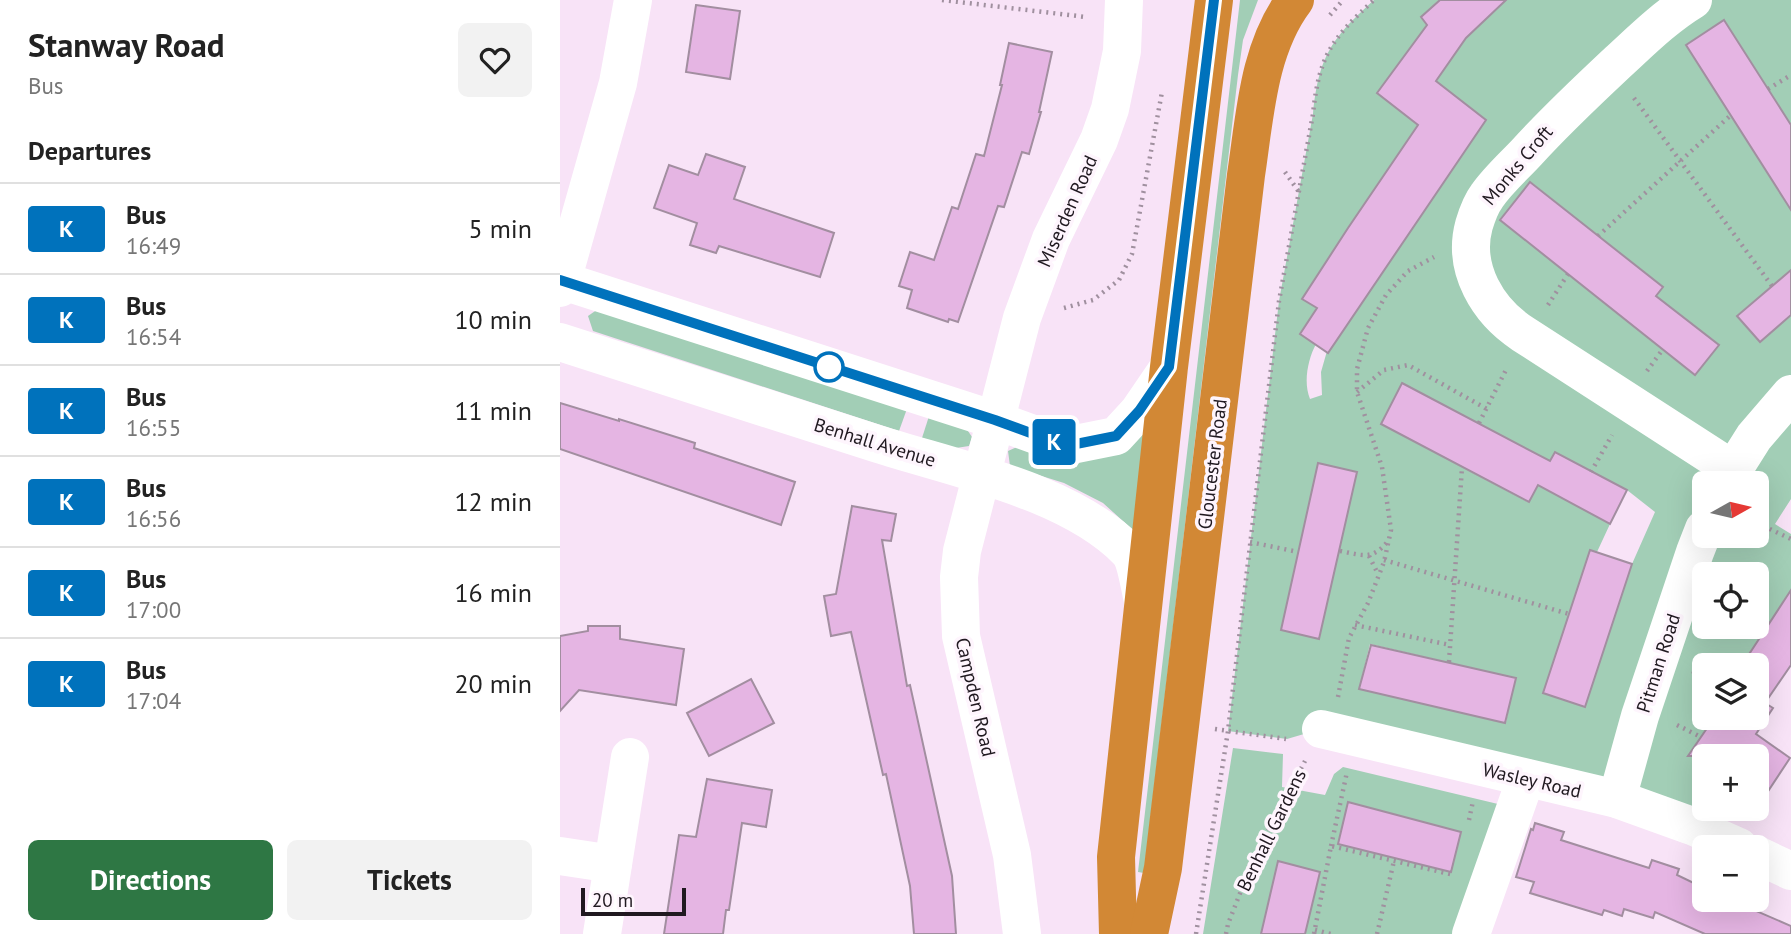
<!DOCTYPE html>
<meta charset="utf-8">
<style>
:root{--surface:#fff;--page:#f2f2f2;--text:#222;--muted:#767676;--line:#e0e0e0;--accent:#2e7744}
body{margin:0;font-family:"PT Sans",sans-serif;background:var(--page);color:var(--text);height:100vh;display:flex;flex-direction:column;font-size:26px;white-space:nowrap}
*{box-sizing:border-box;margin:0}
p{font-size:23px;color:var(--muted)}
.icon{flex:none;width:38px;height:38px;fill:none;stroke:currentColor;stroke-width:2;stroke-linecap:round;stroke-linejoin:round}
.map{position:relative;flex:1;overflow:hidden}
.drawer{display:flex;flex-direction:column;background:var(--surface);width:560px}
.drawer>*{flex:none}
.badge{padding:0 14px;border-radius:5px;font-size:24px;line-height:46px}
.needle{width:46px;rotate:82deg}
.fabs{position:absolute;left:1132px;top:471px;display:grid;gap:14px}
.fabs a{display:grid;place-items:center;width:77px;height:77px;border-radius:10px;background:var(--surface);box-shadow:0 7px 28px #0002;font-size:35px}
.scale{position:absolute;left:21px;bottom:18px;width:105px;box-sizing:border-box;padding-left:7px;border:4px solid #201920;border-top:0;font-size:19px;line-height:24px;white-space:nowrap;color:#201920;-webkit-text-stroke:5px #fef5fd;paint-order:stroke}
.map>.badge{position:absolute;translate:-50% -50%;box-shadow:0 0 0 4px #fff}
h2{padding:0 28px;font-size:26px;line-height:63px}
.round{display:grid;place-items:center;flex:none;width:74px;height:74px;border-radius:10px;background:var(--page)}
.headline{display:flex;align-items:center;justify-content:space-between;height:119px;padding:0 28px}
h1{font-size:33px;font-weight:700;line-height:52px}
.button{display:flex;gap:14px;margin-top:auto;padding:14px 28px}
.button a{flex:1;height:80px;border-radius:10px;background:var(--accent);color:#fff;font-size:28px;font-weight:700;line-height:80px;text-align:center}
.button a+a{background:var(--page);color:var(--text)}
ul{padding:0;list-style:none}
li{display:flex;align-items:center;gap:21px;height:91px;padding:0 28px;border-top:2px solid var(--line)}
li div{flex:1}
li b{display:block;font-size:26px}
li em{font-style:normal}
li .badge{min-width:77px;font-weight:700;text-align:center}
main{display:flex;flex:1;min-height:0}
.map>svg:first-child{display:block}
.green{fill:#a2ceb6;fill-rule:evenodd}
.building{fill:#e5b5e3;stroke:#a28ea0;stroke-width:2}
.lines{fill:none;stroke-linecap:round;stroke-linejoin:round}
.path{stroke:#a0909f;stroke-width:4.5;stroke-dasharray:2 5;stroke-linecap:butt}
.minor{stroke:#fff;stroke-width:38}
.highway{stroke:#d28835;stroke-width:38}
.line-casing{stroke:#fff;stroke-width:16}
.line{stroke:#0072bc;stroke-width:10}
.stop-dot{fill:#fff;stroke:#0072bc;stroke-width:3.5}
.labels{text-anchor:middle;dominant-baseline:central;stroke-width:7;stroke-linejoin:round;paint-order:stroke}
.street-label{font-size:19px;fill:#201920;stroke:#fef5fd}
</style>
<main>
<section class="drawer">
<div class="headline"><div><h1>Stanway Road</h1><p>Bus</p></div><a class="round"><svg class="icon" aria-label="heart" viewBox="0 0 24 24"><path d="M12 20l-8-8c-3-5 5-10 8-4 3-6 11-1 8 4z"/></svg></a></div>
<h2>Departures</h2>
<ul>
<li><span class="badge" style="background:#0072bc;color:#fff">K</span><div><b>Bus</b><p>16:49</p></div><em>5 min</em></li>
<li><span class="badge" style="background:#0072bc;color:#fff">K</span><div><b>Bus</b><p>16:54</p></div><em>10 min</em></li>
<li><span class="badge" style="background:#0072bc;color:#fff">K</span><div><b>Bus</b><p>16:55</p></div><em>11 min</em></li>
<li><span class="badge" style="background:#0072bc;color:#fff">K</span><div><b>Bus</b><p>16:56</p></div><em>12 min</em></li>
<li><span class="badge" style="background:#0072bc;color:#fff">K</span><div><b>Bus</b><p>17:00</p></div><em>16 min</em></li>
<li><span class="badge" style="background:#0072bc;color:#fff">K</span><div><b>Bus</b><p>17:04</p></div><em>20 min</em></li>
</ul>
<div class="button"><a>Directions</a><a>Tickets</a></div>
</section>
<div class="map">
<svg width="1231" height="934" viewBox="0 0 1231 934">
<rect width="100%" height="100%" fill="#f8e3f7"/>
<!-- green -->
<g class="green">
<path d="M680,0H698L683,40L678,75L584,873L578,872Z"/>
<path d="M814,0H1231V125L1165,21L1126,45L1231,177V270L1177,316L1200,342L1231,315V499L1215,524L1231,534V590L1182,665H1144V718H1154L1134,747L1144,756V808L1160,809L1145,831L761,729L727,739L668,731L719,301L753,114C759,56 771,39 814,0ZM842,148L906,150L767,351L761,372L762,395L750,399C743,382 748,359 756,344L740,333L757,308L743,299ZM971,182L1102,287L1096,296L1158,345L1135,375L941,221ZM842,384L990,461L995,453L1067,490L1095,512L1072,564L1024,707L983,693L1030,550L1037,552L1050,524L978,485L968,502L821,424ZM758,463L797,472L759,639L721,630ZM1144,483H1197V536H1144ZM1144,574H1197V626H1144ZM810,644L955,678L946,722L799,689Z"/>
<path d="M41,307L348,406L339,431L33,331L28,316Z"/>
<path d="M370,413L404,425L412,437L409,446L396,448L362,438Z"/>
<path d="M585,433L574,531L543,503L504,483L450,466L448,451L459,446Z"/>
<path d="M673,748L723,754L722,787L765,795L774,774L783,767L938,804L903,934H643Z"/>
</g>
<!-- building -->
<g class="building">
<path d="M880,0H946L906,38L876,81L926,120L768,353L740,334L757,308L742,299L788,228L858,125L817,93L867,25L861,17Z"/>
<path d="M136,5L180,11L170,79L126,72Z"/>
<path d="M1164,20L1231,125V210L1126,45Z"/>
<path d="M449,43L492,52L479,112H481L469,154L462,152L444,207L438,206L398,322L389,319L388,322L347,308L352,290L339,286L350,252L374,260L392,207L398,209L416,154L424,156L442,85H440Z"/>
<path d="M146,154L185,167L174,199L274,233L260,277L159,246L156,253L130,245L137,223L94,208L109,165L138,175Z"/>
<path d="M970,182L1103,287L1096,296L1159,345L1135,375L940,220Z"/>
<path d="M1231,270V315L1200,342L1177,316Z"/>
<path d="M842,383L990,461L995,452L1067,490L1050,524L978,485L969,502L821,424Z"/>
<path d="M0,403L59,421V419L135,443L134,448L235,482L221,525L0,449Z"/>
<path d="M758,463L797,472L759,639L721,630Z"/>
<path d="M292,506L336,514L331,541L322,540L347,686L350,685L392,876L396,934H354L350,886L326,774L323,775L291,632L271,636L264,596L276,594Z"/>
<path d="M1030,550L1072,564L1025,707L983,693Z"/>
<path d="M1231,590V665L1205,703L1213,708L1196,734L1230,758L1197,808V756H1128L1154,718H1197V665H1182Z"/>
<path d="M28,626H60V639L124,649L116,705L19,690L0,711V636L28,631Z"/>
<path d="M811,645L956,678L945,723L799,689Z"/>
<path d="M191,679L214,723L149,756L127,713Z"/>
<path d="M147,779L212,790L206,827L182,823L169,910H166L163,934H104L119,835L136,837Z"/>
<path d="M788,802L901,832L891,872L778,844Z"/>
<path d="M975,823L1004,832L1001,840L1089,868L1092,860L1119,869L1117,875L1144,888V900H1171L1231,926V934H1145L1095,912L1093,918L1064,909L1062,916L1044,910L1042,915L970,893L974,882L956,877L971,829L973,830Z"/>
<path d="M718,861L760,872L745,934H701Z"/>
</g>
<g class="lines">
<!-- path -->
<g class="path">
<path d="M382,0L526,17"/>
<path d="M770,15L783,0"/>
<path d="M1208,89L1231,75"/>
<path d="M1074,98L1212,286"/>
<path d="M725,172L739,192"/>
<path d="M1038,236L1171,115"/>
<path d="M988,305L1008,274"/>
<path d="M504,308L533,300L559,280L572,254L602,92"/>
<path d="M1087,371L1103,349"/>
<path d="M797,392L824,370L848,365L927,409"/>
<path d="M919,423L947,368"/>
<path d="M1031,472L1052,435"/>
<path d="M1197,523L1231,539"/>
<path d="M690,542L738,552"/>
<path d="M780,551C802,555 812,561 828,541"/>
<path d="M809,556L818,574"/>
<path d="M824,560L1009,614"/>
<path d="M795,625L890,645"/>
<path d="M1186,626L1201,636"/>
<path d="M889,662L902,467"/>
<path d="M1132,671L1144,675"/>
<path d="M778,697L789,638L808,603L824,562L831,530L822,467L797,392V369L808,328L826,295L848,271L874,257"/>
<path d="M1117,725L1141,737"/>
<path d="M655,729L726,739"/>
<path d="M909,820L913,801"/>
<path d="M771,846L787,772"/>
<path d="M755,930L771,934"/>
<path d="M636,934L668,731L719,301L753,114C759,56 771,39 814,0"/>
<path d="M666,934L668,924L695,855L745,761"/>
<path d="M754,934L771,846L894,875"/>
<path d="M817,934L834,861"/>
</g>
<!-- minor -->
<g class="minor">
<path d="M1133,0C1105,17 1082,40 1058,62C1027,91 996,120 967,152C954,166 938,180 927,196C921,204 917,215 914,225C902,269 928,311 963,334L1172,469"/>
<path d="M0,280L435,420L506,446L556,436L579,411L609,367"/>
<path d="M0,288L58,83L73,0"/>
<path d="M0,342C106,376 212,410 318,444C396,469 510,491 568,551C576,559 580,589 583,601"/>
<path d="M1165,483L1194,437L1231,394"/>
<path d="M761,729L1057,799L1132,826L1179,847"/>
<path d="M1057,799L1080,716L1135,552L1144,529"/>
<path d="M1197,855L1231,871"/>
<path d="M0,856L53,864"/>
<path d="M42,934L70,757"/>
<path d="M462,934L452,855L401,636L399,577L402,551L462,318L491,239L539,140L550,109L562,51L564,0"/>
<path d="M911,934L966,778"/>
</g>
<!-- highway -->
<g class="highway">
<path d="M558,934L556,857L609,367L654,0"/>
<path d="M589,934L603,868L686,175C695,116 698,49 735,0"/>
</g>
</g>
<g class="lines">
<defs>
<path id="line" d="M0,280L435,420L506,446L556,436L579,411L609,367L654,0"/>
</defs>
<!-- line casing -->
<use href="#line" class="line-casing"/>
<!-- line -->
<use href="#line" class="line"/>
</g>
<!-- markers -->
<circle class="stop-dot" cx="269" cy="367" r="14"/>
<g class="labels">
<!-- street labels -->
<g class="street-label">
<text transform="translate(957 165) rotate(-50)">Monks Croft</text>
<text transform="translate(507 211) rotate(-66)">Miserden Road</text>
<text transform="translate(315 442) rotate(17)">Benhall Avenue</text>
<text transform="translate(652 464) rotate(-83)">Gloucester Road</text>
<text transform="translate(1098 663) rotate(-72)">Pitman Road</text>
<text transform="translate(416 697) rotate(77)">Campden Road</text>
<text transform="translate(972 780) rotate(13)">Wasley Road</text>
<text transform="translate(711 830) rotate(-64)">Benhall Gardens</text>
</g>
</g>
</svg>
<div class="fabs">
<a><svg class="needle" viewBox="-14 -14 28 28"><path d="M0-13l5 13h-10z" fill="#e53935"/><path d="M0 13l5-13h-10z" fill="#767676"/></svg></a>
<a><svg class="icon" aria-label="locate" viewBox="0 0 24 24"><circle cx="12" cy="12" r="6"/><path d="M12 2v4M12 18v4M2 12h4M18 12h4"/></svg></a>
<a><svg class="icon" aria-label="layers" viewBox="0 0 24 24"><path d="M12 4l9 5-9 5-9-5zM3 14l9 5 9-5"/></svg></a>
<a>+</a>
<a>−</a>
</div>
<div class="scale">20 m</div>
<b class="badge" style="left:494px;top:442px;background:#0072bc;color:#fff">K</b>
</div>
</main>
